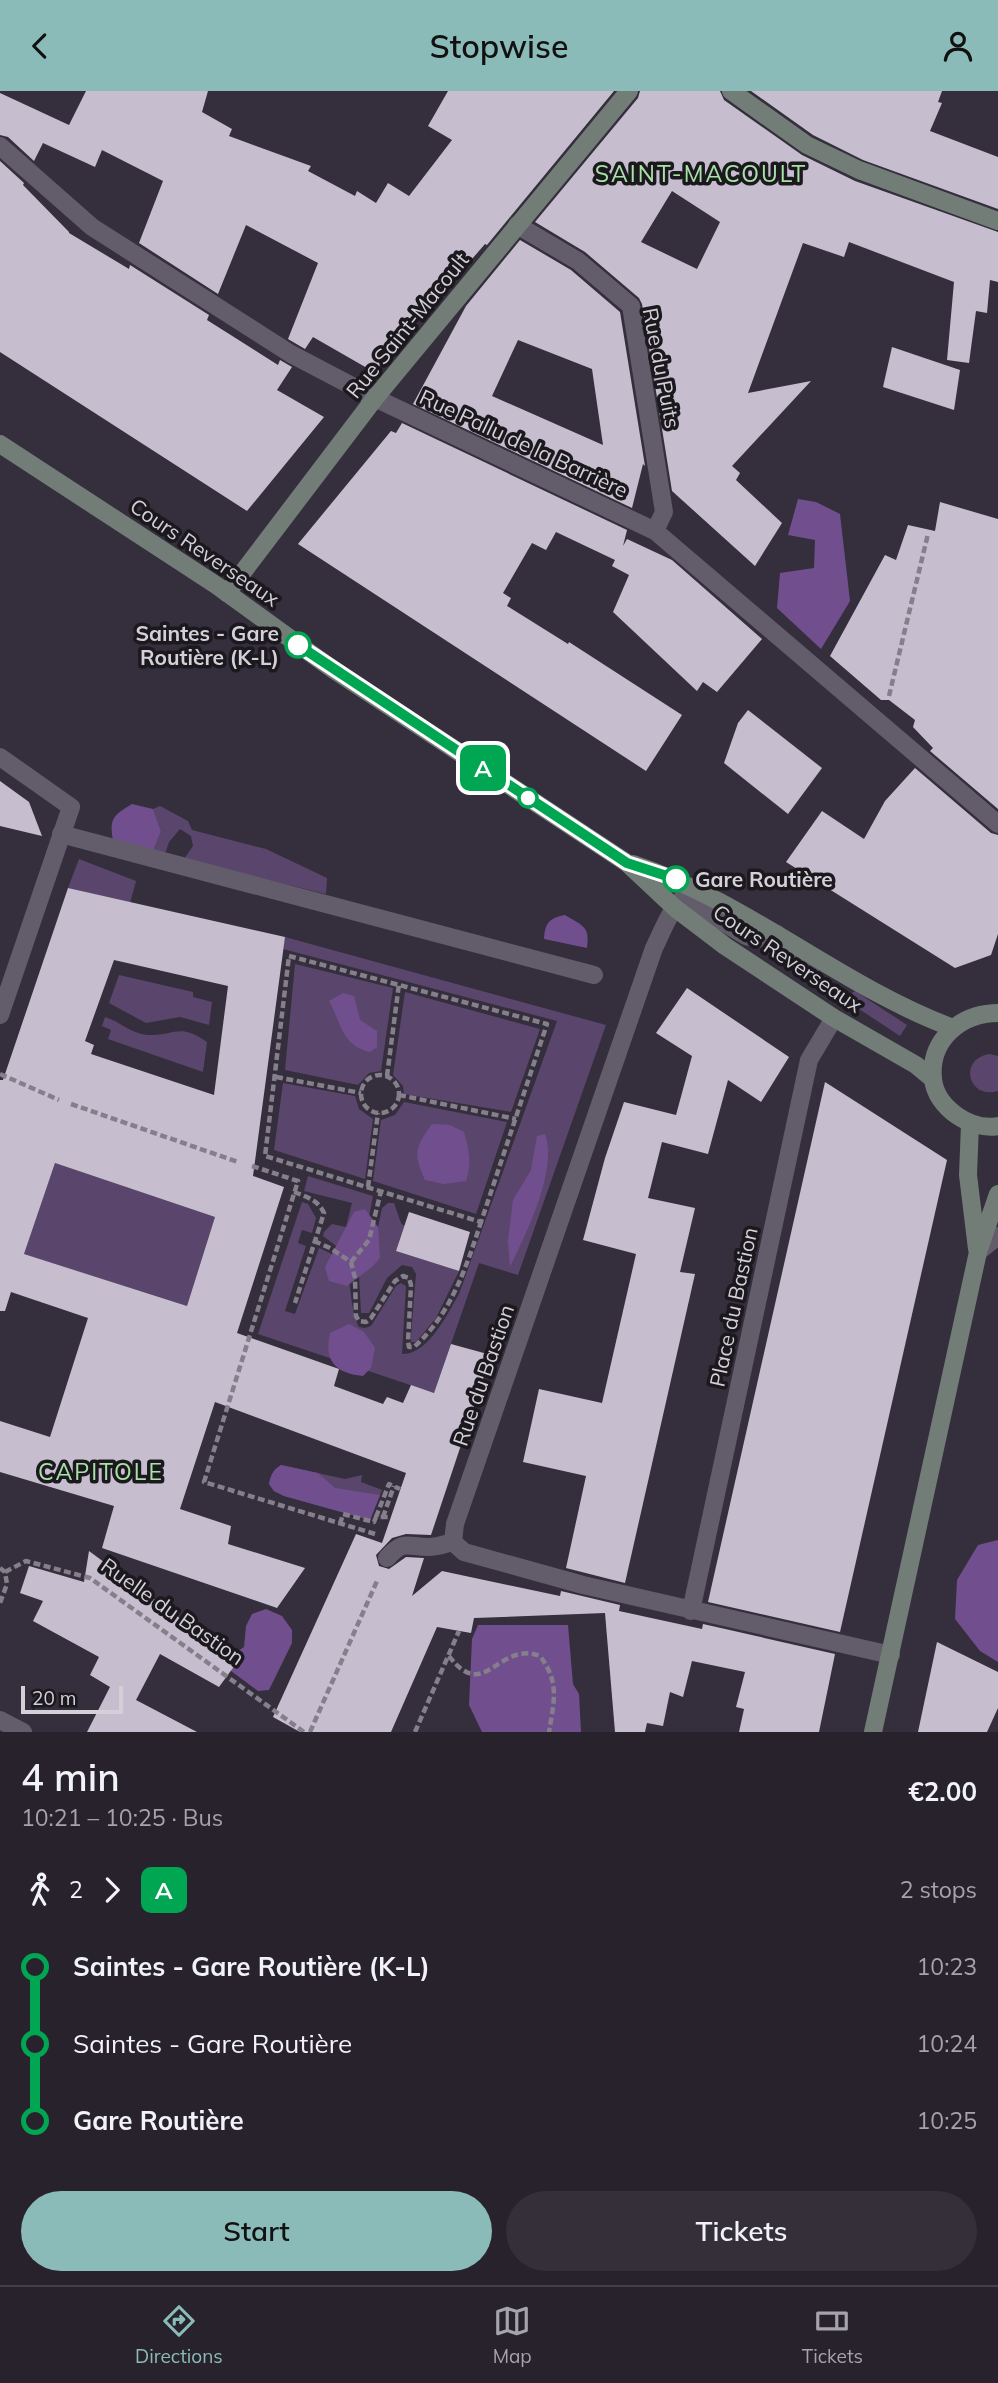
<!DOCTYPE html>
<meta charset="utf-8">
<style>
:root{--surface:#28222d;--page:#342f39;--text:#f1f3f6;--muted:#a5a4aa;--line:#443f49;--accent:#8bbbb9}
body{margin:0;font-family:Mulish,sans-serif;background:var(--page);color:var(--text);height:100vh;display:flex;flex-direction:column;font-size:26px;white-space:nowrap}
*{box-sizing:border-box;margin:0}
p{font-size:23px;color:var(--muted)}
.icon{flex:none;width:38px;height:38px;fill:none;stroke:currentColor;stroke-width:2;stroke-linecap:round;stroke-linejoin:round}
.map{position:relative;height:1641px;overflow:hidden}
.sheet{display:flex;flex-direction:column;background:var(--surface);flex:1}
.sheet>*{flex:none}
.badge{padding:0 14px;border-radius:10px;font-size:24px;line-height:46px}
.scale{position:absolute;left:21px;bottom:18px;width:102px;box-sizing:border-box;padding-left:7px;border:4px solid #d4d0d8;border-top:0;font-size:19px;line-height:24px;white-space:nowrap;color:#d4d0d8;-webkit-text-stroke:5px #1b181e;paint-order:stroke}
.map>.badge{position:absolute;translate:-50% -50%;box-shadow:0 0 0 4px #fff}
.legs{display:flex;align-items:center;gap:10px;height:77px;padding:0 21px;font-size:23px}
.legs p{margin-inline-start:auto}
.head{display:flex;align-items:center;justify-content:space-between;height:119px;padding:0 21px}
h1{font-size:38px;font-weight:600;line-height:52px}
.action{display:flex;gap:14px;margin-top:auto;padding:14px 21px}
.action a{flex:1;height:80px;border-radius:42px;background:var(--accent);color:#111;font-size:28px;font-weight:600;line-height:80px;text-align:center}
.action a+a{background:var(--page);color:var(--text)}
ul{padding:0 21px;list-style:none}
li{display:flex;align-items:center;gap:24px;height:77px;font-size:26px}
li i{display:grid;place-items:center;width:10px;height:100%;margin:0 9px;background:currentColor}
li i::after{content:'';width:18px;height:18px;margin:-9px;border:5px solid;border-radius:50%;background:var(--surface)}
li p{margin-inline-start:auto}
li:first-child i{background:linear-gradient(#0000 50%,currentColor 0)}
li:last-child i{background:linear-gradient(currentColor 50%,#0000 0)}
header{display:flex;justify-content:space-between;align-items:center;height:91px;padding:0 21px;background:var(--accent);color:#111;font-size:32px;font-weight:600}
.dock{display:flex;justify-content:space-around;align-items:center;height:98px;border-top:2px solid var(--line);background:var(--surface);font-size:19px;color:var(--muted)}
.dock a{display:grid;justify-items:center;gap:4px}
.dock .current{color:var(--accent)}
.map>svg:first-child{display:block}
.green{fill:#5a466d}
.forest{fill:#714f8f}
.building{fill:#c6becf;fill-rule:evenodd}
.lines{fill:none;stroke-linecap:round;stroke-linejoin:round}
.path{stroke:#847f8a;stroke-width:4.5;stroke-dasharray:7 3.5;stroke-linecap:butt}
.lane{stroke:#635c6b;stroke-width:18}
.street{stroke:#635c6b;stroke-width:18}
.secondary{stroke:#717d76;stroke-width:18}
.line-1-casing{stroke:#fff;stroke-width:16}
.line-1{stroke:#00a651;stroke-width:10}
.stop-1-dot{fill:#fff;stroke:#00a651;stroke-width:3.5}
.labels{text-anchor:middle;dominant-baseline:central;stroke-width:7;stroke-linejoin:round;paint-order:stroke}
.street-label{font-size:21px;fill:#d4d0d8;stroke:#1b181e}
.stop-label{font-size:21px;font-weight:bold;fill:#d4d0d8;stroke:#1b181e;text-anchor:end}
.neighbourhood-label{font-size:23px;letter-spacing:2px;fill:#a8e2a7;stroke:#1b181e}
</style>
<header><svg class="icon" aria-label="back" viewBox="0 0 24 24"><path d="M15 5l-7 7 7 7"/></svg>Stopwise<svg class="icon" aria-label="person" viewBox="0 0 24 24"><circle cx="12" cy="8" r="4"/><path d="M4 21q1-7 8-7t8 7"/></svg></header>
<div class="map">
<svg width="998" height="1641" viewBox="0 0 998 1641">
<rect width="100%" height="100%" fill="#352e3c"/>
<!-- green -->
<g class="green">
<path d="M160,715L188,730L192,739L266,758L327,787L326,803L184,768L193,755L191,745L180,738L169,751L165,763L153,760L161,740L153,718Z"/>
<path d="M79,768L136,790L130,812L68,797Z"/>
<path d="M285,846L606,934L518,1184L479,1172L434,1302L258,1243L302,1111L308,1113L316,1127L312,1142L302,1139L298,1152L306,1155L285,1220L295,1223L319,1157C362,1173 343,1204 359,1236L365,1237L371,1235L396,1195L401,1192L406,1195L402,1263C428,1264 448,1222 459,1203L557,930L283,858Z"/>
<path d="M771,854L781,856L819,879L812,889L768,863L767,857Z"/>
<path d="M295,873L393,897L381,980L369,982L358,994L285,979Z"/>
<path d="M119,884L193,901V906L212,911L209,934L180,926L146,932L109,912Z"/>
<path d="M855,900L907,934L900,945L850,912L848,905Z"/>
<path d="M405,901L540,938L511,1021L404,1003L403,995L393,984Z"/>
<path d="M105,926C119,930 132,943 147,944C175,945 179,931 207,951L203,981L108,948L111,939L102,935Z"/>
<path d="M989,963L998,965V1000C968,1009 958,968 989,963Z"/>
<path d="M283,992L355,1005L359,1018L373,1028L365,1088L274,1059Z"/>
<path d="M404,1011L507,1031L476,1123L373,1090L381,1029L395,1024Z"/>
<path d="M55,1072L215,1126L187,1215L24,1163Z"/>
<path d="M308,1085L373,1105L369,1126L348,1164L323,1145L324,1141L332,1133L346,1136L352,1112L304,1100Z"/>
<path d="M388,1112H394L401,1132L404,1135L396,1160L459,1180L436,1227L416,1251H411V1245L416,1183L412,1176L402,1174L387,1187L369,1222H361L359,1184L378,1136L382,1117Z"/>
<path d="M281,1374L345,1388L362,1384L361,1391L382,1399L370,1429L284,1405L274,1400L269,1393C271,1384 273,1379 281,1374Z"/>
</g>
<!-- forest -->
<g class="forest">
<path d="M798,408L816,411L840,423L850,510L821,558L777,517L780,482L814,477L815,449L788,444Z"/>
<path d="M132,713L153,718L161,740L153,760L113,749C109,727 114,724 132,713Z"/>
<path d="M565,824C583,835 590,835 587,857L544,848C545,832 549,827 565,824Z"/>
<path d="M343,902L354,905L360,929L377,940V956L370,961C341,954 342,933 329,910Z"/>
<path d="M432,1033L450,1034L464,1041C469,1059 472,1072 466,1090L444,1093L425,1089C413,1062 415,1057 432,1033Z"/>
<path d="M545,1043C558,1079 526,1143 510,1176L508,1150L513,1109L531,1079L537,1045Z"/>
<path d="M365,1118L378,1136L380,1167L373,1175L347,1195L329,1190L325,1176L354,1121Z"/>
<path d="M349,1233L364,1241L375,1257L371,1277L363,1285C334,1282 324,1269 330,1242Z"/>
<path d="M281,1374L318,1382L335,1397L380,1404L370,1429L284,1405L274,1400L269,1393C271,1384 273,1379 281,1374Z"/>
<path d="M998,1449V1571L980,1560L955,1528L957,1489L978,1454Z"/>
<path d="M266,1518L282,1525L292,1539V1552L269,1599L258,1600L231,1580L234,1563L244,1556L246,1535L252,1523Z"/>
<path d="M478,1534H568L573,1593L579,1603L581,1641H482L469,1614L472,1548Z"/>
</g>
<!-- building -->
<g class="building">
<path d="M86,0H208L202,21L232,38L229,45L311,75L308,80L355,105L357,100L376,112L388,92L409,105L452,49L428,35L448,0H614L487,154L485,153L374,281L313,246L305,258L288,248L318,172L246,134L218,203L139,152L163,90L102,59L95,76L43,52L34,70L8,46L0,44V2L69,34Z"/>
<path d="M640,0H720L724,9L802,64L855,90L998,141V191L990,189L987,222L976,220L969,272L947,269L954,191L849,151L844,166L803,152L748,302L811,290L732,375L740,382L736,389L782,432L755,475L672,400L642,213L639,207L585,161L535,131L638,7ZM672,100L720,131L697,178L641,151Z"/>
<path d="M751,0H942L938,11L942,12L930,40L998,66V118L863,69L813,44Z"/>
<path d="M0,70L24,92L23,94L69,141V142L129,178L130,174L209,224L207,229L278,274L280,269L292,276L277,299L324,326L247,420L0,261Z"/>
<path d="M520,149L571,179L620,221L645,375L643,373L632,417L413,313L466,215ZM518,249L592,278L603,354L492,305Z"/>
<path d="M892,256L960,279L954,319L883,296Z"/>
<path d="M402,332L627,439L623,455L627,448L672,469L762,548L717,601L703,591L697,600L613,521L629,484L612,475L615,469L556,441L546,459L532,452L503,502L511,507L507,515L568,553L569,551L682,624L646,680L298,453L391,340L396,342Z"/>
<path d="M940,411L998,428V718L930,660L933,657L913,636L915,629L889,609H881L830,565L885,464L896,469L908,434L935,440Z"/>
<path d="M748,619L822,677L788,723L724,672L738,632Z"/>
<path d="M915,677L991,742L998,744V843L991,864L955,877L786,771L822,720L864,748L885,710Z"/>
<path d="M0,690L29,711L42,745L0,735Z"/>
<path d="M68,797L285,846L253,1085L284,1096L237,1242L339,1278L334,1295L383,1313L387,1306L403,1312L411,1294L434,1302L451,1253L491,1264L431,1444L406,1443L392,1447L376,1464L379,1475L389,1478L406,1466L424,1467L412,1505L442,1480L560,1505L561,1500L620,1514L619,1520L702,1538L703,1533L835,1563L819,1641H739L744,1618L736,1616L745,1581L692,1570L683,1606L670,1601L663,1635L647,1632L645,1641H615L605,1522L474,1527L471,1542L437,1536L391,1641H300L273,1626L356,1443L382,1452L406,1382L215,1311L180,1418L231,1435L228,1453L305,1477L277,1517L102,1457L114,1415L0,1381V1330L50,1346L88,1227L11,1201L5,1220H0V989H3ZM114,869L228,895L214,1004L91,963L94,954L85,950ZM55,1072L215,1126L187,1215L24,1163Z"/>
<path d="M687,897L789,966L761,1011L728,989L708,1063L662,1051L648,1107L695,1117L680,1181L695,1183L625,1492L566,1477L586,1385L523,1371L539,1298L602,1312L636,1163L583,1149L605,1067L624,1011L676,1024L692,965L656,942Z"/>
<path d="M825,991L947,1069L840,1541L708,1511Z"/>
<path d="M409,1121L470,1141L459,1180L396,1160Z"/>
<path d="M89,1460L238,1570L219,1596L160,1563L136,1609L197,1641H87L110,1596L90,1584L99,1566L33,1530L43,1510L20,1502L29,1475L84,1491Z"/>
<path d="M937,1551L998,1581V1617L987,1641H918Z"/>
</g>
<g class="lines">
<!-- path -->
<g class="path">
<path d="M889,605L928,443"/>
<path d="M289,865L547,933L481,1131L265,1065Z"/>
<path d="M0,983L59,1009"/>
<circle cx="380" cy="1003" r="19"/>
<path d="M387,985L399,893"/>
<path d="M276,986L361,1002"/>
<path d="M399,1004L516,1028"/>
<path d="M71,1013L238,1071"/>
<path d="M252,1075L298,1090L204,1391L375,1443"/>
<path d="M368,1096L378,1022"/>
<path d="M294,1101C307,1106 318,1109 324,1122L295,1212"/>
<path d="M314,1150L330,1157L351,1171L355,1187L356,1225L359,1230L366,1231L371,1227L395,1190L403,1185L409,1187L411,1194L408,1251L409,1256H414C451,1223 466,1177 481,1131"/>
<path d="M351,1171L369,1149L381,1100"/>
<path d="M376,1426L389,1393L400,1398"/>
<path d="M383,1426L394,1395"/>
<path d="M340,1433L343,1423L374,1431L376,1426H390"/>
<path d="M0,1477L5,1481L7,1493L0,1512"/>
<path d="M5,1481L26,1470L90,1487L304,1641"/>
<path d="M449,1565C485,1613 498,1549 540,1565C560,1592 554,1610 549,1641"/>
<path d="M310,1641L377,1490"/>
<path d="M415,1641L459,1540"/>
</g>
<!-- lane -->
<g class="lane">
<path d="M61,743L594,884"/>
<path d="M387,1467C404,1448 407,1456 429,1456C437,1456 445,1453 453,1451"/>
</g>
<!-- street -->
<g class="street">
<path d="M0,55L92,136L291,263L375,307L655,440L998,733"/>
<path d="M517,134L578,170L631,215L664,421L655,440"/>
<path d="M0,666L71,716L0,924"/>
<path d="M777,843L757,848L746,845L686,809L682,808C669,821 662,841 654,857L455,1433L453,1451L464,1461L583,1494L891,1564"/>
<path d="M978,1161L998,1145"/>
<path d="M691,1520L809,969L834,927"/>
<path d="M0,1629L23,1641"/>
</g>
<!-- secondary -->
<g class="secondary">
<path d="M731,0L807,54L859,79L998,130"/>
<path d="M0,353L216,494L331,577L627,772L675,817L725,855L834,927L916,974L933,988"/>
<path d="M227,502L375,307L629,0"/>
<path d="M633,773C748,811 840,895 953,937"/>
<path d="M998,922C962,922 929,948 933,988C936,1017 971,1040 998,1035"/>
<path d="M970,1033L968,1084L977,1158"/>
<path d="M873,1641L978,1161L998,1103"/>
</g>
</g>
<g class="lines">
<defs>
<path id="line-1" d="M298,554L627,772L676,788"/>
</defs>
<!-- line-1 casing -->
<use href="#line-1" class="line-1-casing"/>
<!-- line-1 -->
<use href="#line-1" class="line-1"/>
</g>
<!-- markers -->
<g class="stop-1-dot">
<circle cx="298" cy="554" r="12"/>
<circle cx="528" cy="707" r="9"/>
<circle cx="676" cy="788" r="12"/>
</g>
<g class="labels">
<!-- street labels -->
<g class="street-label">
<text transform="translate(407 234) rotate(-51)">Rue Saint-Macoult</text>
<text transform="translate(662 277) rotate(79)">Rue du Puits</text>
<text transform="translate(524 352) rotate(25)">Rue Pallu de la Barrière</text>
<text transform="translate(205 461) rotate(34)">Cours Reverseaux</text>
<text transform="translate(788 867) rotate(34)">Cours Reverseaux</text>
<text transform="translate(733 1216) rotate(-78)">Place du Bastion</text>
<text transform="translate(483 1284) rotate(-71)">Rue du Bastion</text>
<text transform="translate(173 1520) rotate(35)">Ruelle du Bastion</text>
</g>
<!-- stop labels -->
<g class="stop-label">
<text x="279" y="542">Saintes - Gare<tspan x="279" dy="24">Routière (K-L)</tspan></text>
<text x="695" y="788" text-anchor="start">Gare Routière</text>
</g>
<!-- neighbourhood labels -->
<g class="neighbourhood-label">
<text x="701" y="82">SAINT-MACOULT</text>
<text x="101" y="1380">CAPITOLE</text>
</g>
</g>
</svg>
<div class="scale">20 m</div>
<b class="badge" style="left:483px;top:677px;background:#00a651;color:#fff">A</b>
</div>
<section class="sheet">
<div class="head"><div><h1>4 min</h1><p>10:21 – 10:25 · Bus</p></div><b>€2.00</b></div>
<div class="legs"><svg class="icon" aria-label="walk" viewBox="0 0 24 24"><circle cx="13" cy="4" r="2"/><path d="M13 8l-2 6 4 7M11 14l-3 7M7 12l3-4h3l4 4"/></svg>2<svg class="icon" aria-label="forward" viewBox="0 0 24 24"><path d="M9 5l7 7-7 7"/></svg><b class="badge" style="background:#00a651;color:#fff">A</b><p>2 stops</p></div>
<ul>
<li><i style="color:#00a651"></i><b>Saintes - Gare Routière (K-L)</b><p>10:23</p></li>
<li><i style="color:#00a651"></i><span>Saintes - Gare Routière</span><p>10:24</p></li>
<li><i style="color:#00a651"></i><b>Gare Routière</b><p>10:25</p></li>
</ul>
<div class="action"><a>Start</a><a>Tickets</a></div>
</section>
<nav class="dock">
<a class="current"><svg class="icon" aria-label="directions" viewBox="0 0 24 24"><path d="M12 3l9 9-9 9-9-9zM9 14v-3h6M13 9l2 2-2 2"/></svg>Directions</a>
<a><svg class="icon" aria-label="map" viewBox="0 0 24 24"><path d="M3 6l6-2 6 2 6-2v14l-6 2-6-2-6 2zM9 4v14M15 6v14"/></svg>Map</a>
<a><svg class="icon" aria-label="tickets" viewBox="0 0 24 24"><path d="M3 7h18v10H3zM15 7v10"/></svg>Tickets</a>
</nav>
